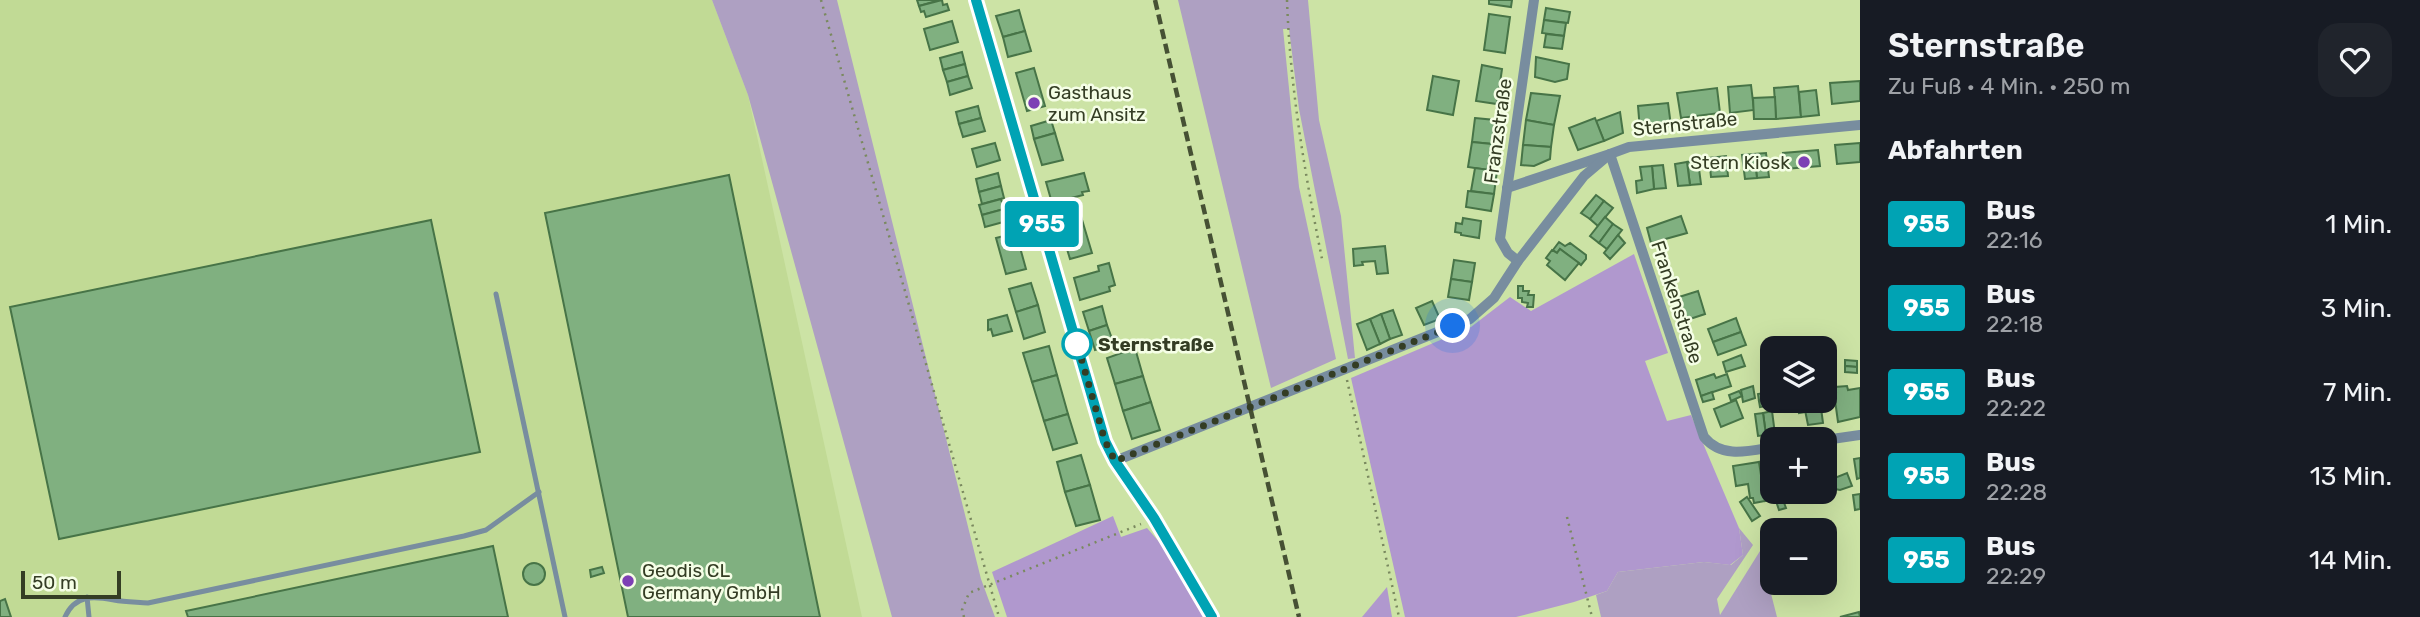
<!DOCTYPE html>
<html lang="de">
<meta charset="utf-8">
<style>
:root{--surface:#171b24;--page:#20242c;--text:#f1f3f6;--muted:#9ea1a6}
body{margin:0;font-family:Rubik,sans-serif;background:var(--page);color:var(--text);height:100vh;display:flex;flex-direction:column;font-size:26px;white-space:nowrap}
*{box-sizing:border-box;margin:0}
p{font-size:23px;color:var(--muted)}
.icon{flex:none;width:38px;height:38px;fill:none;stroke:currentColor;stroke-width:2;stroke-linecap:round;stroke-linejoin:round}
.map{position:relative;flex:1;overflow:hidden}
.panel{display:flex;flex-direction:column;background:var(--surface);width:560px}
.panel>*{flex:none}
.badge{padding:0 14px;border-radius:5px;font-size:24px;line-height:46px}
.controls{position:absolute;left:1760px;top:336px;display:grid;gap:14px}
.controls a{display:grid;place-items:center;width:77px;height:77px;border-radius:14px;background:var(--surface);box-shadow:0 7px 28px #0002;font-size:35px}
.scale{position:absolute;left:21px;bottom:18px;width:100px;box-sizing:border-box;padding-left:7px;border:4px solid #343d24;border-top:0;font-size:19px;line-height:24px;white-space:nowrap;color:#343d24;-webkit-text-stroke:5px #f5fee6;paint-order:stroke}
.you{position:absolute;width:35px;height:35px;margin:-18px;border:5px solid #fff;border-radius:50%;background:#1a73e8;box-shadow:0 0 0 10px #1a73e833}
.map>.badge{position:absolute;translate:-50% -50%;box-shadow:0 0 0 4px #fff}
h2{padding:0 28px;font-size:26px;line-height:63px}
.round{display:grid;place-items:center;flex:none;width:74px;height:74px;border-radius:21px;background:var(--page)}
.head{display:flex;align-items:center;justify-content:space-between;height:119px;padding:0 28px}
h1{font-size:33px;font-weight:600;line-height:52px}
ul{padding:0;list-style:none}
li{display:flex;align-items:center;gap:21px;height:84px;padding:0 28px}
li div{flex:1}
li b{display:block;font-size:26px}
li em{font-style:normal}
li .badge{min-width:77px;font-weight:700;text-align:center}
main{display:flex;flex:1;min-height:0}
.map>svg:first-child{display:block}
.built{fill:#c1da95}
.green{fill:#aea0c2}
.forest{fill:#b098ce}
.building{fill:#80b080;stroke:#477447;stroke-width:2}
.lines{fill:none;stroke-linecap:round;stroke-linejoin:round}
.path{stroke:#7a895f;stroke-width:2.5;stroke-dasharray:2 5;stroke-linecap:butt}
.service{stroke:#788d9f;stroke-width:5}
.minor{stroke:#788d9f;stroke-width:10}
.secondary{stroke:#4a6982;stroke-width:14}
.rail{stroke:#465134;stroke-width:4.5;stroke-dasharray:10 5;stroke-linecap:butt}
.line-casing{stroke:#fff;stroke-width:16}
.line{stroke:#00a3b4;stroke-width:10}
.walk{stroke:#343d24;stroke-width:7;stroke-dasharray:0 12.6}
.poi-dot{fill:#7d40b5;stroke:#f5fee6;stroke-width:2.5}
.stop-dot{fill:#fff;stroke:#00a3b4;stroke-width:3.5}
.labels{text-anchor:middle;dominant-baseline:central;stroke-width:5;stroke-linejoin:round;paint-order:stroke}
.poi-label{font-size:19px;fill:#343d24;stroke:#f5fee6;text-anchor:start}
.street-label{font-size:19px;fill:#343d24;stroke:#f5fee6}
.stop-label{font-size:19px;font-weight:bold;fill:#343d24;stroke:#f5fee6;text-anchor:start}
</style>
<main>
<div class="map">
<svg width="1860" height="617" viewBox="0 0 1860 617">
<rect width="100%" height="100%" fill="#cce3a5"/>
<!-- built -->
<path class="built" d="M0,0H712L748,95L862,617H0Z"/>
<!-- green -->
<g class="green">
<path d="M712,0H837L981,579L995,617H892L748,95Z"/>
<path d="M1178,0H1308L1319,120L1341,216L1355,358L1348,359L1299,109L1289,29H1283L1299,187L1336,359L1271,388Z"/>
<path d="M1739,528L1753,545L1717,599L1720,615L1760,551L1777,617H1601L1596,595L1607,591L1618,572L1704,562L1731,565L1743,555Z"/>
</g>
<!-- forest -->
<g class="forest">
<path d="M1634,254L1668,353L1645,361L1667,421L1691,415L1739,528L1743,555L1730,565L1704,562L1618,572L1607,591L1574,602L1516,617H1405L1351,378L1471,327L1510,297L1531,311Z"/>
<path d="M1113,516L1121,537L1147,528L1161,544L1205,617H1007L992,572Z"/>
<path d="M1387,587L1392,617H1362Z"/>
</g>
<!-- building -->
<g class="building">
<path d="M917,0H940L919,6Z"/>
<path d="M942,0L943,5L947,4L949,10L926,17L924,11L921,12L919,6Z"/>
<path d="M1489,0H1512L1511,7L1489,4Z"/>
<path d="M1546,8L1570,12L1568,23L1544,20Z"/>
<path d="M1019,10L1025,31L1003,37L996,16Z"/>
<path d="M1489,14L1510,17L1505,53L1484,50Z"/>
<path d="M1544,20L1566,23L1564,36L1542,33Z"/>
<path d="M952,21L958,42L930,50L924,29Z"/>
<path d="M1025,31L1031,51L1008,57L1003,37Z"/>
<path d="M1546,34L1564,36L1562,49L1544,47Z"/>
<path d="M962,52L965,64L943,70L940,58Z"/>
<path d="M1536,57L1569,64L1567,79L1555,82L1535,77Z"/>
<path d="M965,64L968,76L947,82L943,70Z"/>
<path d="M1482,65L1502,69L1497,104L1476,101Z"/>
<path d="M1034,68L1045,106L1027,111L1016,73Z"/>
<path d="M968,76L972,88L950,95L947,82Z"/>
<path d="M1433,76L1459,81L1453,115L1427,110Z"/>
<path d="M1860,81V101L1832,104L1830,83Z"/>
<path d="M1751,85L1754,110L1730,113L1728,87Z"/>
<path d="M1798,86L1801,117L1776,119L1774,88Z"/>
<path d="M1717,88L1720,113L1681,118L1677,93Z"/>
<path d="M1816,90L1819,115L1801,117L1799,92Z"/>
<path d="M1531,93L1560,96L1554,125L1526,120Z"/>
<path d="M1775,97L1776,119H1754L1753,98Z"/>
<path d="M1668,103L1671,126L1640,130L1638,106Z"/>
<path d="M978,106L981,118L959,124L956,112Z"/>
<path d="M1620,112L1623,133L1604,141L1596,121Z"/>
<path d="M981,118L985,131L963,137L959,124Z"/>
<path d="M1475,118L1495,120L1492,144L1472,142Z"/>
<path d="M1595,118L1604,141L1578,150L1569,128Z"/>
<path d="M1051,120L1055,133L1034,139L1031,126Z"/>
<path d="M1526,120L1554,125L1551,147L1523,145Z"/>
<path d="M1055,133L1063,160L1042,165L1034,139Z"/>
<path d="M1472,142L1492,144L1488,170L1468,167Z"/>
<path d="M995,143L1000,160L977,167L972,149Z"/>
<path d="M1860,143V162L1837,164L1835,145Z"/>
<path d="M1523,145L1551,147L1550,159L1534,166L1521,165Z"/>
<path d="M1818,150L1820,166L1785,169L1783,153Z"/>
<path d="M1766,153L1769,177L1757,178L1754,154Z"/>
<path d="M1754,154L1757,178L1745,179L1742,155Z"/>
<path d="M1726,156L1728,176L1711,177L1709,158Z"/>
<path d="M1698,161L1701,184L1690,185L1687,162Z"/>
<path d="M1687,162L1690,185L1678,186L1675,164Z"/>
<path d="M1663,165L1666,188L1654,189L1652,166Z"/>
<path d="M1652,166L1654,189L1637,193L1636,181L1642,180L1640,167Z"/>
<path d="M1475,168L1497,171L1494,194L1471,191Z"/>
<path d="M998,173L1001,186L979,192L976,179Z"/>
<path d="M1084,173L1089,191L1082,192L1083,195L1052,203L1046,182Z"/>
<path d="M729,175L820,617H628L545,213Z"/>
<path d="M1001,186L1004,198L982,204L979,192Z"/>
<path d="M1468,191L1494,194L1491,211L1466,207Z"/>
<path d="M1596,195L1604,201L1590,219L1581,213Z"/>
<path d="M1001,199L1004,209L982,215L979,205Z"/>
<path d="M1604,201L1613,208L1598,226L1590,219Z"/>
<path d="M1004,209L1007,221L985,227L982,215Z"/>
<path d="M1080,213L1092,253L1070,259L1058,219Z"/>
<path d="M1681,216L1687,233L1651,243L1647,228Z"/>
<path d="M1605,217L1613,224L1599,243L1590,236Z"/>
<path d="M1463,218L1481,221L1479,238L1461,235V233L1455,232L1456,223L1462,224Z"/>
<path d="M431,220L480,452L59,539L10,307Z"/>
<path d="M1613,224L1622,230L1607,249L1599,243Z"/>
<path d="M1016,233L1026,269L1006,274L996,238Z"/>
<path d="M1618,235L1625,243L1610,259L1604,253Z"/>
<path d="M1559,242L1565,246L1570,243L1586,255V259L1581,265L1560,249L1557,253L1553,250Z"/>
<path d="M1385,246L1388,273L1377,274L1375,261L1362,262L1363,265L1354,266L1353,249Z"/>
<path d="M1560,249L1579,263L1565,280L1547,265L1550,261L1546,258L1552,250L1557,253Z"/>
<path d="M1454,260L1475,263L1472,282L1451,279Z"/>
<path d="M1109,263L1115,285L1109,287L1110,291L1080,300L1074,278L1099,271L1098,266Z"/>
<path d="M1451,279L1472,282L1469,300L1448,297Z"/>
<path d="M1031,283L1038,305L1016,312L1009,289Z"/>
<path d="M1518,286H1523V291H1529L1528,295H1534L1533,307H1527L1528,303L1522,302V298H1518Z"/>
<path d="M1698,291L1705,314L1684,321L1676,298Z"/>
<path d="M1432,301L1440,319L1424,325L1416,308Z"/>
<path d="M1038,305L1045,332L1024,339L1016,312Z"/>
<path d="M1102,306L1107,325L1089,331L1083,312Z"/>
<path d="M1393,310L1402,335L1390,339L1381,314Z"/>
<path d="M1381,314L1390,339L1380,344L1370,319Z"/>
<path d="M1007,315L1012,331L993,336L991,329L988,330V320Z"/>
<path d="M1736,318L1741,332L1713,342L1708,329Z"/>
<path d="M1370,319L1380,344L1367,350L1357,324Z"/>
<path d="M1107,325L1114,344L1095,350L1089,331Z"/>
<path d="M1741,332L1746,345L1718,355L1713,342Z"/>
<path d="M1049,346L1057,375L1032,382L1023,353Z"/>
<path d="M1135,348L1143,376L1115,384L1107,358Z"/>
<path d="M1741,355L1745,366L1726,372L1723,362Z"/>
<path d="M1845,360L1857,361V367L1845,366Z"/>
<path d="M1845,366L1857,367V373L1845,372Z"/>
<path d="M1714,374L1716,378L1727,374L1731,386L1701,396L1696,380Z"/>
<path d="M1057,375L1068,414L1044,421L1032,382Z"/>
<path d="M1143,376L1151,402L1123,411L1115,384Z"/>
<path d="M1753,386L1755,398L1743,402L1741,390Z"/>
<path d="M1847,386L1848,390L1860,388V417L1838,422L1834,393L1836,392L1835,387Z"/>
<path d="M1739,391L1742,396L1731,401L1729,395Z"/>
<path d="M1712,392L1714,399L1703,402L1701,396Z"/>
<path d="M1770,392L1771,399L1759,401L1758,394Z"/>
<path d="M1771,399L1772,405L1760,407L1759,401Z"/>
<path d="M1736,400L1743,418L1721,427L1714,409Z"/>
<path d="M1804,401H1820L1821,408L1805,410Z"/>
<path d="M1151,402L1160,430L1132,439L1123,411Z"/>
<path d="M1804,404L1806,412L1799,413L1798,405Z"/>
<path d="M1821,408L1823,423L1808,425L1805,410Z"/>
<path d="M1772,411L1775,434L1766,435L1763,413Z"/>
<path d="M1763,413L1766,435L1758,436L1755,414Z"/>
<path d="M1068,414L1077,443L1053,450L1044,421Z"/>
<path d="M1081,455L1090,485L1065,492L1057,462Z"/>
<path d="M1860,458V478L1857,479L1854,459Z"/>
<path d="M1770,461L1773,485L1769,486L1770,500L1765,501L1759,462Z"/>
<path d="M1759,462L1765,501L1754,503L1753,498H1750L1748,484L1736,486L1733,466Z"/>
<path d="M1847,473L1852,486L1840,490L1830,488L1827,481Z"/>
<path d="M1090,485L1100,520L1076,526L1065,492Z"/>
<path d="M1773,492H1788L1789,494L1782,497L1786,508L1779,510Z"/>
<path d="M1860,494V509L1855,510L1853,495Z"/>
<path d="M1747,497L1760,516L1752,521L1740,502Z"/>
<path d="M493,546L508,617H188L186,611Z"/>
<circle cx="534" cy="574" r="11"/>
<path d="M602,567L604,573L591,577L590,570Z"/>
<path d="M5,599L11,617H0V601Z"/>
<path d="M1859,612L1860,617H1840Z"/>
</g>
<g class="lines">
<!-- path -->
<g class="path">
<path d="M821,0L999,617"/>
<path d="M1287,0C1290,88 1305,174 1322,259"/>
<path d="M1347,380L1399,617"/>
<path d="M1567,517L1592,617"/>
<path d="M964,617L962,610L969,593L1141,524"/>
</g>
<!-- service -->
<g class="service">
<path d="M496,294L565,617"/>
<path d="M87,597L89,617"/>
<path d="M65,617C75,595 92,596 114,600C125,602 137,602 148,603L464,536L486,530L539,492"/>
</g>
<!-- minor -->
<g class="minor">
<path d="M1507,188L1610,154L1704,437C1722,459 1749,451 1773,447"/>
<path d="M1518,261L1508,253L1500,239L1534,0"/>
<path d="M1825,440L1860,435"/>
<path d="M1115,461L1470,319L1494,298L1518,261L1584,176L1610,154L1629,147L1860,125"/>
</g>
<!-- secondary -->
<path class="secondary" d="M976,0L1105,441L1115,461L1154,518L1212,617"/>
<!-- rail -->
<path class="rail" d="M1155,0L1299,617"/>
</g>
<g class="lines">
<defs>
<path id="line" d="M976,0L1105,441L1115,461L1154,518L1212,617"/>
</defs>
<!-- line casing -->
<use href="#line" class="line-casing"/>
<!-- line -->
<use href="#line" class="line"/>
<!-- walk -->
<path class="walk" d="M1077,344L1076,340L1105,441L1115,461L1453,326"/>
</g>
<!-- markers -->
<g class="poi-dot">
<circle cx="1034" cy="103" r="7"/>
<circle cx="1804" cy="162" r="7"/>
<circle cx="628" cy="581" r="7"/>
</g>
<circle class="stop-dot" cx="1077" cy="344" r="14"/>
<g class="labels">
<!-- poi labels -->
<g class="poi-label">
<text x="1048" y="92">Gasthaus<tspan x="1048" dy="22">zum Ansitz</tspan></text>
<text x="1790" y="162" text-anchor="end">Stern Kiosk</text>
<text x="642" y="570">Geodis CL<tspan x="642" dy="22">Germany GmbH</tspan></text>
</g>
<!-- street labels -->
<g class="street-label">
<text transform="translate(1685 124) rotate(-6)">Sternstraße</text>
<text transform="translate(1498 131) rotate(-82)">Franzstraße</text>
<text transform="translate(1677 302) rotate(72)">Frankenstraße</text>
</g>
<!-- stop labels -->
<g class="stop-label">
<text x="1098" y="344">Sternstraße</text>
</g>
</g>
</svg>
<div class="controls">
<a><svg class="icon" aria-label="layers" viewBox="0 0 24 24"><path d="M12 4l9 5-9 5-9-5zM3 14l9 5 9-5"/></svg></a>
<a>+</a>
<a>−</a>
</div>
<div class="scale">50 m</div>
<div class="you" style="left:1453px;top:326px"></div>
<b class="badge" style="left:1042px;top:224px;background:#00a3b4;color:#fff">955</b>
</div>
<section class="panel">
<div class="head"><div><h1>Sternstraße</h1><p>Zu Fuß · 4 Min. · 250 m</p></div><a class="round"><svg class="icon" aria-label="heart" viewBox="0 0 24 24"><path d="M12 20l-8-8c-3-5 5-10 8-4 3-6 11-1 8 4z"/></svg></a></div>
<h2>Abfahrten</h2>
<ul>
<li><span class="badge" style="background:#00a3b4;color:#fff">955</span><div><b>Bus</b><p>22:16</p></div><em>1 Min.</em></li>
<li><span class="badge" style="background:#00a3b4;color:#fff">955</span><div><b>Bus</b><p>22:18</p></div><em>3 Min.</em></li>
<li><span class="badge" style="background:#00a3b4;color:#fff">955</span><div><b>Bus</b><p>22:22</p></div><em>7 Min.</em></li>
<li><span class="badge" style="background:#00a3b4;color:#fff">955</span><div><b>Bus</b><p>22:28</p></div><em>13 Min.</em></li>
<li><span class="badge" style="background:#00a3b4;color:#fff">955</span><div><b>Bus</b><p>22:29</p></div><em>14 Min.</em></li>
</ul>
</section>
</main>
